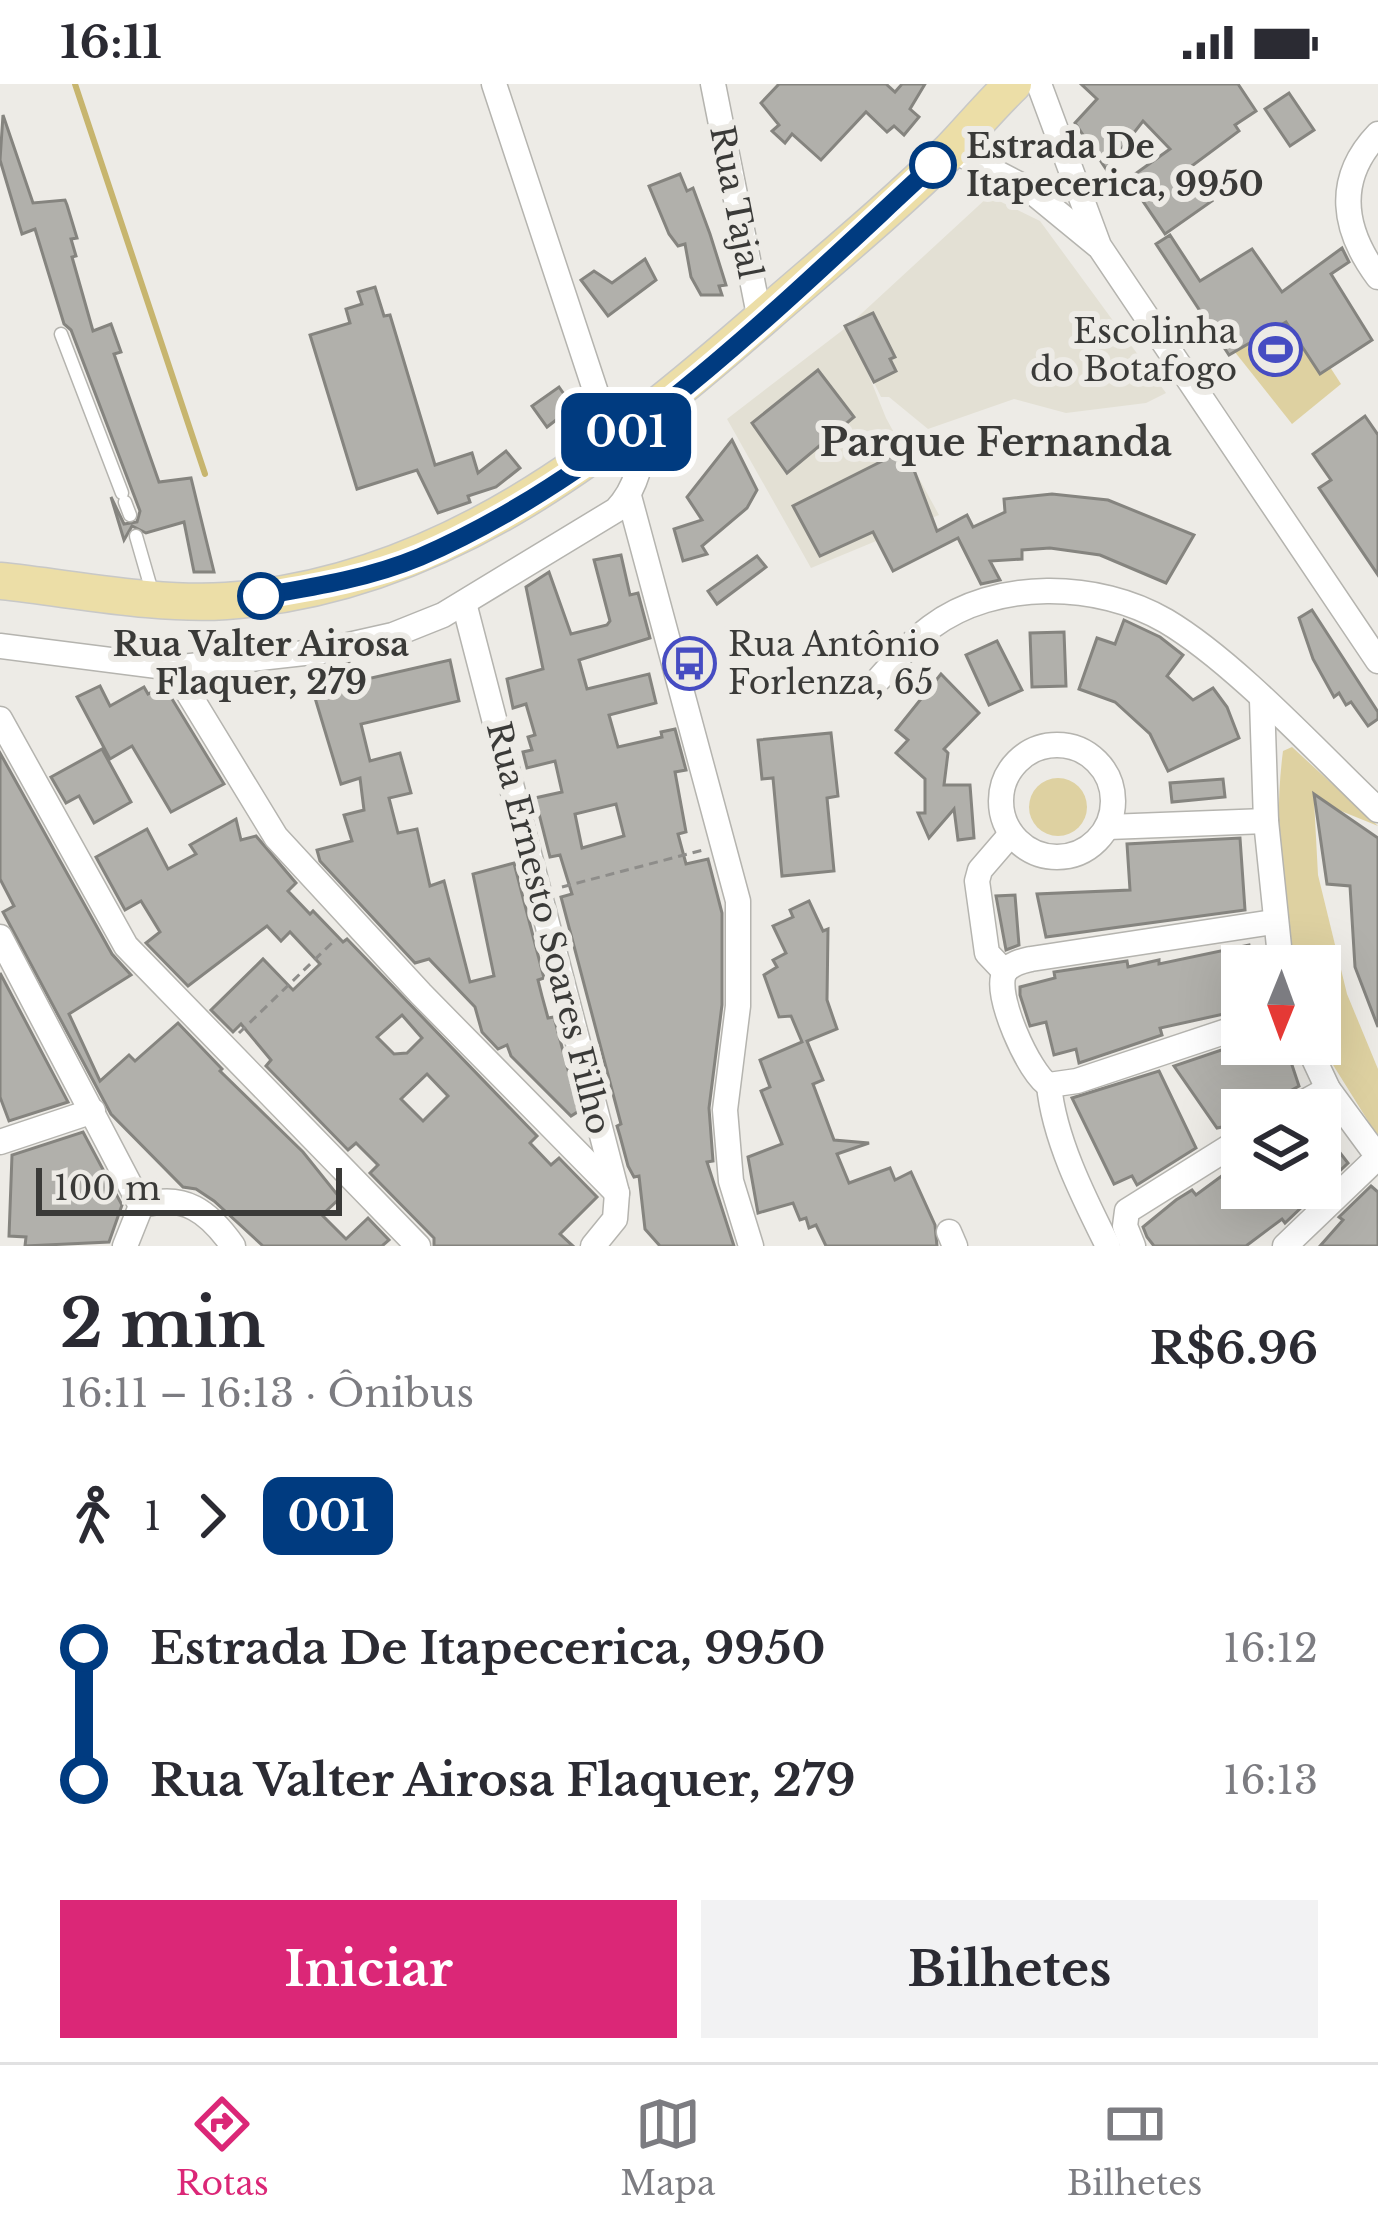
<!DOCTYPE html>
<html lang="pt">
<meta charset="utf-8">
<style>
:root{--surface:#fff;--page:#f2f2f3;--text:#2b2b33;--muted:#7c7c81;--line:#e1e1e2;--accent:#db2777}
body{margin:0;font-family:"Libre Baskerville",serif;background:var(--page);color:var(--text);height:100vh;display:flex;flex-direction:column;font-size:45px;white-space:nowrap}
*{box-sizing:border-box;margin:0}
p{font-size:39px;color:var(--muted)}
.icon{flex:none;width:66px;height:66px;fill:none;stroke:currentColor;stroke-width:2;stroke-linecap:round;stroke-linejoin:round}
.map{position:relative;height:1162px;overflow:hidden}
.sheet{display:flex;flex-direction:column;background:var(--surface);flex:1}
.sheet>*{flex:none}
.badge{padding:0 24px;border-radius:18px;font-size:42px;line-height:78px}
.needle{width:78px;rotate:181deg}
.tools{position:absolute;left:1221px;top:861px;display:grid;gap:24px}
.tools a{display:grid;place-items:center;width:120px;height:120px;border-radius:0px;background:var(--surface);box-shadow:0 12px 48px #0002;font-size:60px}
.scale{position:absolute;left:36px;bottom:30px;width:306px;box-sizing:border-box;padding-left:12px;border:6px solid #3a3a38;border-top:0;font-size:33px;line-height:42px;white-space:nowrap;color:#3a3a38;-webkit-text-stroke:9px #edebe6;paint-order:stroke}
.map>.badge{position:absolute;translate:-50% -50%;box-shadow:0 0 0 6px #fff}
.legs{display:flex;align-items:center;gap:18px;height:132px;padding:0 60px;font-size:39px}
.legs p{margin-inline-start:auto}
.summary{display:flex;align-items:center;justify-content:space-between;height:204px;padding:0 60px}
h1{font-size:66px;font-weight:700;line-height:90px}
.button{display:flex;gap:24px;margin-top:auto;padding:24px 60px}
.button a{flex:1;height:138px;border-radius:0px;background:var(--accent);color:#fff;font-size:48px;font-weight:700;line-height:138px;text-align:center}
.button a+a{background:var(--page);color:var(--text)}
ul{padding:0 60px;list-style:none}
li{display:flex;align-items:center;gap:42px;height:132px;font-size:45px}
li i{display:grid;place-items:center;width:18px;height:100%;margin:0 15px;background:currentColor}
li i::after{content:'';width:30px;height:30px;margin:-15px;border:9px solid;border-radius:50%;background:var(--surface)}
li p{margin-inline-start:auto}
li:first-child i{background:linear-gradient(#0000 50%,currentColor 0)}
li:last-child i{background:linear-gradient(currentColor 50%,#0000 0)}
.status{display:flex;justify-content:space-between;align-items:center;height:84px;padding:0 60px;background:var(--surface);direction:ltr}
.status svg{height:33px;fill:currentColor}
.tabs{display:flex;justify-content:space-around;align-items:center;height:168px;border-top:3px solid var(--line);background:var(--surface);font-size:33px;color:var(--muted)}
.tabs a{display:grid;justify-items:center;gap:6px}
.tabs .selected{color:var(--accent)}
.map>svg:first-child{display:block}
.built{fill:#e3e0d4}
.green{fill:#ded1a1}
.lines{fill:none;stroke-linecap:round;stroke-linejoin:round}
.stream{stroke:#c7b56e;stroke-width:6}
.building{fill:#b1b0ab;stroke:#85847f;stroke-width:3;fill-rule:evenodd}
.lane-casing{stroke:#b5b4af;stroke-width:15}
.street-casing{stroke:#b5b4af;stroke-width:27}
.primary-casing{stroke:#c8c8c7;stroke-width:39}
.path{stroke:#8e8d8a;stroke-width:3;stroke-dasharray:9 6;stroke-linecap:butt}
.lane{stroke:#fff;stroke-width:12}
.street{stroke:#fff;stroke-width:24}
.primary{stroke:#ecdea7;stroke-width:36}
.line-1-casing{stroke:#fff;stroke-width:27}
.line-1{stroke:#003b80;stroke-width:18}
.stop-1-dot{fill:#fff;stroke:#003b80;stroke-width:6}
.labels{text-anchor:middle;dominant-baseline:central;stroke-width:12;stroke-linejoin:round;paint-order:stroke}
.stop-label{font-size:33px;font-weight:bold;fill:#3a3a38;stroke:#edebe6;text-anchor:start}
.street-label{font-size:33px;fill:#3a3a38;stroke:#edebe6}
.poi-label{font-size:33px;fill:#3a3a38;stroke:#edebe6;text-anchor:end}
.quarter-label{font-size:39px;font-weight:bold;fill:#3a3a38;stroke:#edebe6}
</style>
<div class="status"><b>16:11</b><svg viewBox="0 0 49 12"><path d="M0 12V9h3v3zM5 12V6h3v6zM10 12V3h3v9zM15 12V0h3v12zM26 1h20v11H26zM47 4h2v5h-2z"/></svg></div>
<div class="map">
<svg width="1378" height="1162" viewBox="0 0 1378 1162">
<rect width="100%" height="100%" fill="#edebe6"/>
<!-- built -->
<path class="built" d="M989,112L1040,137L1166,309L1146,319L1066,329L1014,315L928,345L889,313H881L861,272L886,334L939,431L811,484L727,335L848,242Z"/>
<!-- green -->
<g class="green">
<path d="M1196,219L1297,232L1341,300L1292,340Z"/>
<path d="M1292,663L1378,742L1314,716L1318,791L1347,910L1378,985V1053L1320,960V882H1294C1280,813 1274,736 1283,667Z"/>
<circle cx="1058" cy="723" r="29"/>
</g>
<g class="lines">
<!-- stream -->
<path class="stream" d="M75,0L205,390"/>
</g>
<!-- building -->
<g class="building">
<path d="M779,0H886L895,8L902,0H925L910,25L919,33L904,51L894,42L887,48L866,28L821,76L792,50L785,59L772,47L779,41L761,19Z"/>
<path d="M1081,0H1238L1256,27L1235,41L1239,47L1189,84L1212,117L1165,150L1128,95L1170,65L1143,37L1106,85L1075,39L1097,15Z"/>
<path d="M1289,9L1314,46L1290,62L1265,25Z"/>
<path d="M3,31L33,119L65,116L67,121L77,154L71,155L76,172L72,173L93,247L111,240L121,268L114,270L159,398L191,394L214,488H194L184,438L146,449L132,442L124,456L111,413L124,440L137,438L140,427L71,246L64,240L35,145L22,150L0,76Z"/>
<path d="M680,90L687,107L693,104L710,150L726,201L719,202L722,211H701L691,193L685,160L678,162L669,150L649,102Z"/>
<path d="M1170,151L1200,197L1252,165L1282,208L1342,164L1349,178L1331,190L1372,256L1320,290L1286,238L1229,271L1156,160Z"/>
<path d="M645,175L656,196L608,232L581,196L594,187L612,199Z"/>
<path d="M375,203L384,232L390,231L435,381L472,369L478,389L506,367L520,384L496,403L468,412L470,418L438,429L417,386L357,405L310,251L350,239L346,225L362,220L358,208Z"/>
<path d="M873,229L895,273L890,275L896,287L874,298L845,242Z"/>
<path d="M818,286L854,333L787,389L752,339Z"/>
<path d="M559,303L573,323L547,343L532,322Z"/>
<path d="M1365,332L1378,351V491L1319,404L1331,396L1313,370Z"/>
<path d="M732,356L757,406L747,424L702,462L707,470L683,477L674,445L702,436L687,413Z"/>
<path d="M906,365L937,447L967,431L973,443L1005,428L1004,415L1052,410L1108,416L1194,451L1166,499L1100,471L1050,464L1022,466V475L990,477L1000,496L981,500L958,454L893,487L873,448L820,472L793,422Z"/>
<path d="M621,471L630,511L638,509L650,554L579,576L587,605L649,590L656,619L609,631L618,663L662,653L661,648L675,645L686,686L675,688L686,748L678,750L686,780L708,775L722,829V921L709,1024L713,1077L707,1078L734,1162H660L645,1145L639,1092L634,1093L628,1082L620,1052L617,1042L621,1040L561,813L572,810L560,771L550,773L535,714L562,708L555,677L527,684L523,668L532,666L528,653L535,651L526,620L513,624L507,595L543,585L526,503L549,488L571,550L607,541L610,537L594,476ZM616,720L624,752L582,764L575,730Z"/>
<path d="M757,472L766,483L717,520L708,507Z"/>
<path d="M1312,526L1378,628V635L1368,642L1351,618L1346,621L1339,609L1334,613L1313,575L1299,534Z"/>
<path d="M1124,536L1160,553L1183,571L1167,592L1193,616L1213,604L1227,623L1239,654L1168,687L1150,650L1115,618L1079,605L1097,554L1115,560Z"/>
<path d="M1064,548L1066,602L1032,603L1030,549Z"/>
<path d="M997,557L1022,606L989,621L966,571Z"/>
<path d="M450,576L459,617L361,640L370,677L400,669L411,709L389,714L398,749L417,745L430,802L444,797L470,898L494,892L473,790L514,779L544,894L538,896L542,912L548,934L554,933L579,1027L571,1032L511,972L507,961L498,965L482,948L475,923L429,875L415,879L320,777L317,766L352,757L344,731L364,726L360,694L341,700L312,604L318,602L313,585L349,578L354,598Z"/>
<path d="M941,590L979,629L944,665L948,669L944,701H970L974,754L958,756L954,725L929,754L918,729H925V695L896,669L908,656L896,646Z"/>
<path d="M100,602L110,622L144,603L148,610L160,604L169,610L224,700L171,728L132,662L110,675L77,613Z"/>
<path d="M831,649L838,712L827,714L834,787L782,792L773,694L762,695L758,656Z"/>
<path d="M102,665L131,718L94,739L79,712L66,719L51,693Z"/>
<path d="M0,669L112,870L131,891L69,930L100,997L129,971L135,977L178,939L222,985L220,987L303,1068L340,1114L322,1131L346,1155L368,1134L389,1156L382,1162H263L214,1117L196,1105L183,1103L111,1030L3,828L14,822L0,795Z"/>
<path d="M1223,695L1225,713L1172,718L1170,699Z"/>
<path d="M1314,710L1378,754V943L1355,883L1350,802L1327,800Z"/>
<path d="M236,735L241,756L256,752L296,799L288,807L310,830L313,827L343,858L347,855L537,1052L530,1059L551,1081L559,1074L597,1113L560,1150L573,1162H434V1154L370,1089L378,1081L356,1059L348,1066L266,982L271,976L241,940L233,948L211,926L263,875L293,906L320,880L290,848L281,857L267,842L188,902L146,859L160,848L141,817L125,826L96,773L147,745L168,785L196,770L190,761ZM402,931L422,954L407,969L394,970L377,953ZM427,990L448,1012L423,1037L401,1015Z"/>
<path d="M1240,754L1245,826L1046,853L1037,810L1130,806L1127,760Z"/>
<path d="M1015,811L1019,861L1006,866L996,812Z"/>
<path d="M809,817L823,847L828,845L827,916L837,945L807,957L823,996L813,1000L834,1056L869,1059L837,1070L849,1099L890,1084L895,1096L911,1088L935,1141L937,1162H826L816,1141L809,1144L806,1134L800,1136L793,1119L758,1129L748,1073L782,1060L761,1007L770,1003L760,976L802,958L791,932L779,933L764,891L777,883L773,876L786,869L773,842L793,833L790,826Z"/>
<path d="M1249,861L1253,882H1242V926L1160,944L1162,951L1079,979L1076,965L1054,971L1046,938L1030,942L1020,911V903L1055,894L1054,888L1127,877L1128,883L1159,876V880Z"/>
<path d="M0,889L68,1018L9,1037L0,1013Z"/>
<path d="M1242,959L1285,960L1299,1002L1281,1012L1274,1026H1242V1039L1217,1044L1174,982Z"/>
<path d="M1159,987L1196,1064L1137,1101L1132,1092L1114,1100L1072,1014Z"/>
<path d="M1320,1043L1348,1079L1285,1139L1282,1135L1246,1162H1154L1147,1153L1143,1143L1176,1116L1192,1106L1196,1111L1242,1077V1104H1320Z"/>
<path d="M83,1048L122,1121L109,1158L25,1162L26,1153L9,1152L12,1071Z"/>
<path d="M1371,1102L1378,1108V1162H1320L1343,1136L1339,1133Z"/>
</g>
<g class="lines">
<defs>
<g id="lane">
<path d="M61,250L122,409"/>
<path d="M125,418L130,431"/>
<path d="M136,452L153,511"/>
</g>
<g id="street">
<path d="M494,0L613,360"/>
<path d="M713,0L760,236"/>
<path d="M1039,0L1099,162L1378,577"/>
<path d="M1378,50C1334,96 1343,146 1378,193"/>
<path d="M951,65L1030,106L1097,161"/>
<path d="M629,412L738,817V922L725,1026L731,1097L751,1162"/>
<path d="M464,519L617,1109L615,1135L593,1162"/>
<path d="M0,562L173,584L322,567L393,551L443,531L616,426C642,399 642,365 648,330"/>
<path d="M173,584L276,753L421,910L617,1109"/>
<path d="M879,595C895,577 911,558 931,543C995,495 1098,497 1166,537C1235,578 1318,669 1378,726"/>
<path d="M1262,616L1266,737L1281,882"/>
<path d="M0,635L126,862L418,1162"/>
<circle cx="1057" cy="717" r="56"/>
<path d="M1108,743L1266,737"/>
<path d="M0,853L141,1122"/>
<path d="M1005,888L987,869L977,797L980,786L1011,750"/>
<path d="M1242,942L1077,997L1049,1001C1030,992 992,907 1005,888C1011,879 1022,877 1031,875L1273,838"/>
<path d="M1049,1001C1054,1055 1084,1114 1108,1162"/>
<path d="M1290,1026L1328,1005"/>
<path d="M0,1058L93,1027"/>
<path d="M949,1148L955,1162"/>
<path d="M125,1162L141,1122C184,1108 209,1128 233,1162"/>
<path d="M1133,1162L1125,1142L1127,1127L1242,1055"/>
<path d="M1285,1162L1378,1073L1328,1005L1307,960"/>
</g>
<path id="primary" d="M0,497C69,504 158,522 226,517C443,502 611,366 768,229C829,176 893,123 951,66C972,44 991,21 1013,0"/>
</defs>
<!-- lane casing -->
<use href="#lane" class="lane-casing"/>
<!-- street casing -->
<use href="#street" class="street-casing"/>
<!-- primary casing -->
<use href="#primary" class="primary-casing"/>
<!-- path -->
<g class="path">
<path d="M562,803L703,766"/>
<path d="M239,949L336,855"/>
</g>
<!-- lane -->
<use href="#lane" class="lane"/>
<!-- street -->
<use href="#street" class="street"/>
<!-- primary -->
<use href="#primary" class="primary"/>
</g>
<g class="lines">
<defs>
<path id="line-1" d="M261,512C314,503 370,494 420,473C613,390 780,222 933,81"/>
</defs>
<!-- line-1 casing -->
<use href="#line-1" class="line-1-casing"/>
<!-- line-1 -->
<use href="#line-1" class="line-1"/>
</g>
<!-- icons -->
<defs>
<symbol id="stadium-ring" viewBox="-11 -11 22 22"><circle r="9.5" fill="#edebe6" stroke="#464cc2" stroke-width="1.5"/><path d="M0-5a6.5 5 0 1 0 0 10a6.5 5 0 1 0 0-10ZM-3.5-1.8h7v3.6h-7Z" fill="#464cc2"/></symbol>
<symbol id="bus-ring" viewBox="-11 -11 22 22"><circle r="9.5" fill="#edebe6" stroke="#464cc2" stroke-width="1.5"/><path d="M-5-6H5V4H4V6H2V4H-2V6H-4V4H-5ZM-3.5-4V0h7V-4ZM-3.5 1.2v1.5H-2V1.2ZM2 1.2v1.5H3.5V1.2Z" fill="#464cc2"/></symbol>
</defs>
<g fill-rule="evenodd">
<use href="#stadium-ring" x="1246" y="236" width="59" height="59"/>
<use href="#bus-ring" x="660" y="550" width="59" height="59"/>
</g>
<!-- markers -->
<g class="stop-1-dot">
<circle cx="933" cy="81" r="21"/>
<circle cx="261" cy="512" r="21"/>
</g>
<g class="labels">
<!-- stop labels -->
<g class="stop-label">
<text x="966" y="62">Estrada De<tspan x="966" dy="38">Itapecerica, 9950</tspan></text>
<text x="261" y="560" text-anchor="middle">Rua Valter Airosa<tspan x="261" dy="38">Flaquer, 279</tspan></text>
</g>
<!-- street labels -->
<g class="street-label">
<text transform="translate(736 118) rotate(79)">Rua Tajal</text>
<text transform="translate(549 844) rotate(76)">Rua Ernesto Soares Filho</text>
</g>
<!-- poi labels -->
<g class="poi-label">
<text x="1237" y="247">Escolinha<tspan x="1237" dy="38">do Botafogo</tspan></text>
<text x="728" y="560" text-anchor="start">Rua Antônio<tspan x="728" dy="38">Forlenza, 65</tspan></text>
</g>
<!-- quarter labels -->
<g class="quarter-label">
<text x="996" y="358">Parque Fernanda</text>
</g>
</g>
</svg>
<div class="tools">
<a><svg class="needle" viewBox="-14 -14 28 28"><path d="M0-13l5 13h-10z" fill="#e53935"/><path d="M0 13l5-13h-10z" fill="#7c7c81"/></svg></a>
<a><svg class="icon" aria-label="layers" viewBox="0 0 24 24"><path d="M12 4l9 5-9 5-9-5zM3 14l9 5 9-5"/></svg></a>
</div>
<div class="scale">100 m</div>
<b class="badge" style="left:626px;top:348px;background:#003b80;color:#fff">001</b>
</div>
<section class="sheet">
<div class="summary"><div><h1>2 min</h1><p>16:11 – 16:13 · Ônibus</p></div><b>R$6.96</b></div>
<div class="legs"><svg class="icon" aria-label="walk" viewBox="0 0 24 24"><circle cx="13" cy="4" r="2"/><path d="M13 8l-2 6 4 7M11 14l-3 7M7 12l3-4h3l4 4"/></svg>1<svg class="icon" aria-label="forward" viewBox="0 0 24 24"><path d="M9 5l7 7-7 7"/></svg><b class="badge" style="background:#003b80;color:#fff">001</b></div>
<ul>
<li><i style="color:#003b80"></i><b>Estrada De Itapecerica, 9950</b><p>16:12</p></li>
<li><i style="color:#003b80"></i><b>Rua Valter Airosa Flaquer, 279</b><p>16:13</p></li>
</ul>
<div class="button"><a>Iniciar</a><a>Bilhetes</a></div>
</section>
<nav class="tabs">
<a class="selected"><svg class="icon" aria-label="directions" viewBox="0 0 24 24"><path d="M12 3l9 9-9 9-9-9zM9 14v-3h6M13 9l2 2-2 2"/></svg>Rotas</a>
<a><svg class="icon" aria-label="map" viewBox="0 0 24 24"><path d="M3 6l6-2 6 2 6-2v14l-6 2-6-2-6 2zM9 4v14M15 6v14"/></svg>Mapa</a>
<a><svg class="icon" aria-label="tickets" viewBox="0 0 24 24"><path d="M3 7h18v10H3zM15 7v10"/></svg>Bilhetes</a>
</nav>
